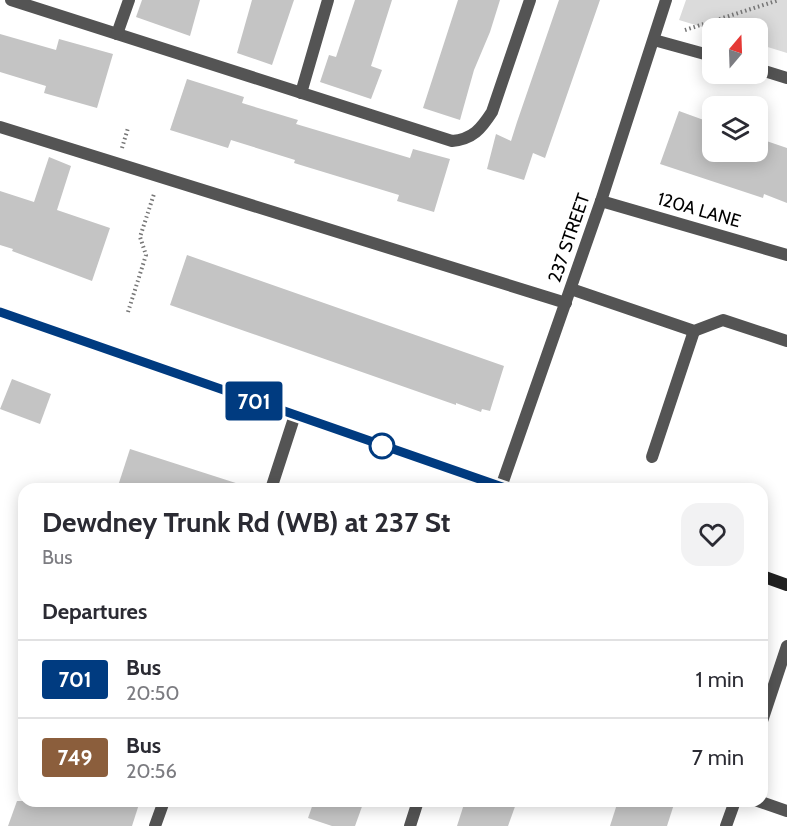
<!DOCTYPE html>
<style>
:root{--surface:#fff;--page:#f2f2f3;--text:#2b2b33;--muted:#7c7c81;--line:#e1e1e2}
body{margin:0;font-family:Cabin,sans-serif;background:var(--page);color:var(--text);height:100vh;display:flex;flex-direction:column;font-size:22px;white-space:nowrap}
*{box-sizing:border-box;margin:0}
p{font-size:20px;color:var(--muted)}
.icon{flex:none;width:33px;height:33px;fill:none;stroke:currentColor;stroke-width:2;stroke-linecap:round;stroke-linejoin:round}
.map{position:relative;flex:1;overflow:hidden}
.panel{position:absolute;left:18px;top:483px;width:750px;height:324px;display:flex;flex-direction:column;background:var(--surface);border-radius:18px;box-shadow:0 3px 15px #0003}
.panel>*{flex:none}
.badge{padding:0 12px;border-radius:4px;font-size:21px;line-height:39px}
.needle{width:39px;rotate:19deg}
.tools{position:absolute;left:702px;top:18px;display:grid;gap:12px}
.tools a{display:grid;place-items:center;width:66px;height:66px;border-radius:12px;background:var(--surface);box-shadow:0 3px 15px #0003;font-size:30px}
.map>.badge{position:absolute;translate:-50% -50%;box-shadow:0 0 0 3px #fff}
h2{padding:0 24px;font-size:22px;line-height:54px}
.round{display:grid;place-items:center;flex:none;width:63px;height:63px;border-radius:18px;background:var(--page)}
.head{display:flex;align-items:center;justify-content:space-between;height:102px;padding:0 24px}
h1{font-size:28px;font-weight:700;line-height:45px}
ul{padding:0;list-style:none}
li{display:flex;align-items:center;gap:18px;height:78px;padding:0 24px;border-top:2px solid var(--line)}
li div{flex:1}
li b{display:block;font-size:22px}
li em{font-style:normal}
li .badge{min-width:66px;font-weight:700;text-align:center}
.map>svg:first-child{display:block}
.green{fill:#dbdbdb}
.building{fill:#c4c4c4}
.lines{fill:none;stroke-linecap:round;stroke-linejoin:round}
.path{stroke:#767676;stroke-width:4;stroke-dasharray:1.5 3;stroke-linecap:butt}
.lane{stroke:#545454;stroke-width:12}
.street{stroke:#545454;stroke-width:12}
.secondary{stroke:#212121;stroke-width:12}
.line-casing{stroke:#fff;stroke-width:14}
.line{stroke:#003b80;stroke-width:9}
.stop-dot{fill:#fff;stroke:#003b80;stroke-width:3}
.labels{text-anchor:middle;dominant-baseline:central;stroke-width:4.5;stroke-linejoin:round;paint-order:stroke}
.street-label{font-size:18px;fill:#000;stroke:#fff}
</style>
<div class="map">
<svg width="787" height="826" viewBox="0 0 787 826">
<rect width="100%" height="100%" fill="#fff"/>
<!-- green -->
<path class="green" d="M686,0H787V53L758,44V28H712V30L679,20Z"/>
<!-- building -->
<g class="building">
<path d="M142,0H200L190,36L136,17Z"/>
<path d="M252,0H294L272,65L237,53Z"/>
<path d="M355,0H392L371,66L382,70L371,99L320,82L329,55L336,57Z"/>
<path d="M458,0H500L490,32L474,70L460,120L423,108Z"/>
<path d="M559,0H600L545,158L533,153L524,180L487,169L496,134L511,141L517,122Z"/>
<path d="M0,34L56,50L59,39L113,54L97,108L44,93L46,86L0,72Z"/>
<path d="M187,79L244,97L242,103L298,120L296,124L410,158L413,149L450,159L434,212L397,201L399,195L294,163L295,160L231,140L228,148L170,130Z"/>
<path d="M679,111L712,123V152H758V138L787,148V203L764,194L763,198L660,164Z"/>
<path d="M49,157L71,166L57,210L110,228L92,281L12,251L13,249L0,245V191L34,202Z"/>
<path d="M187,255L504,366L490,411L482,409L481,412L456,403V405L170,305Z"/>
<path d="M12,379L51,394L40,424L0,409Z"/>
<path d="M130,449L242,485V489H117Z"/>
<path d="M17,801H140L132,826H8Z"/>
<path d="M314,801H364L355,826H332L308,818Z"/>
<path d="M465,801H517L508,826H457Z"/>
<path d="M618,801H675L667,826H610Z"/>
</g>
<g class="lines">
<!-- path -->
<g class="path">
<path d="M685,30L779,0"/>
<path d="M122,148L128,128"/>
<path d="M128,312L146,255L140,237L154,194"/>
</g>
<!-- lane -->
<g class="lane">
<path d="M11,0L452,141C473,139 481,129 492,112L530,0"/>
<path d="M117,34L129,0"/>
<path d="M301,93L328,0"/>
<path d="M0,127L566,303"/>
<path d="M601,201L787,255"/>
<path d="M571,289L694,331L723,320L787,341"/>
<path d="M652,457L694,331"/>
<path d="M271,489L295,415"/>
<path d="M155,826L164,801"/>
</g>
<!-- street -->
<g class="street">
<path d="M654,40L712,56"/>
<path d="M758,69L787,78"/>
<path d="M501,487L601,201L666,0"/>
<path d="M762,721L787,646"/>
<path d="M758,801L787,811"/>
<path d="M410,826L418,801"/>
<path d="M726,826L735,801"/>
</g>
<!-- secondary -->
<g class="secondary">
<path d="M0,312L508,489"/>
<path d="M762,576L787,585"/>
</g>
</g>
<g class="lines">
<defs>
<path id="line" d="M0,312L508,489"/>
</defs>
<!-- line casing -->
<use href="#line" class="line-casing"/>
<!-- line -->
<use href="#line" class="line"/>
</g>
<!-- markers -->
<circle class="stop-dot" cx="382" cy="446" r="12"/>
<g class="labels">
<!-- street labels -->
<g class="street-label">
<text transform="translate(699 210) rotate(16)">120A LANE</text>
<text transform="translate(569 238) rotate(-71)">237 STREET</text>
</g>
</g>
</svg>
<div class="tools">
<a><svg class="needle" viewBox="-14 -14 28 28"><path d="M0-13l5 13h-10z" fill="#e53935"/><path d="M0 13l5-13h-10z" fill="#7c7c81"/></svg></a>
<a><svg class="icon" aria-label="layers" viewBox="0 0 24 24"><path d="M12 4l9 5-9 5-9-5zM3 14l9 5 9-5"/></svg></a>
</div>
<b class="badge" style="left:254px;top:401px;background:#003b80;color:#fff">701</b>
<section class="panel">
<div class="head"><div><h1>Dewdney Trunk Rd (WB) at 237 St</h1><p>Bus</p></div><a class="round"><svg class="icon" aria-label="heart" viewBox="0 0 24 24"><path d="M12 20l-8-8c-3-5 5-10 8-4 3-6 11-1 8 4z"/></svg></a></div>
<h2>Departures</h2>
<ul>
<li><span class="badge" style="background:#003b80;color:#fff">701</span><div><b>Bus</b><p>20:50</p></div><em>1 min</em></li>
<li><span class="badge" style="background:#8b5e3c;color:#fff">749</span><div><b>Bus</b><p>20:56</p></div><em>7 min</em></li>
</ul>
</section>
</div>
